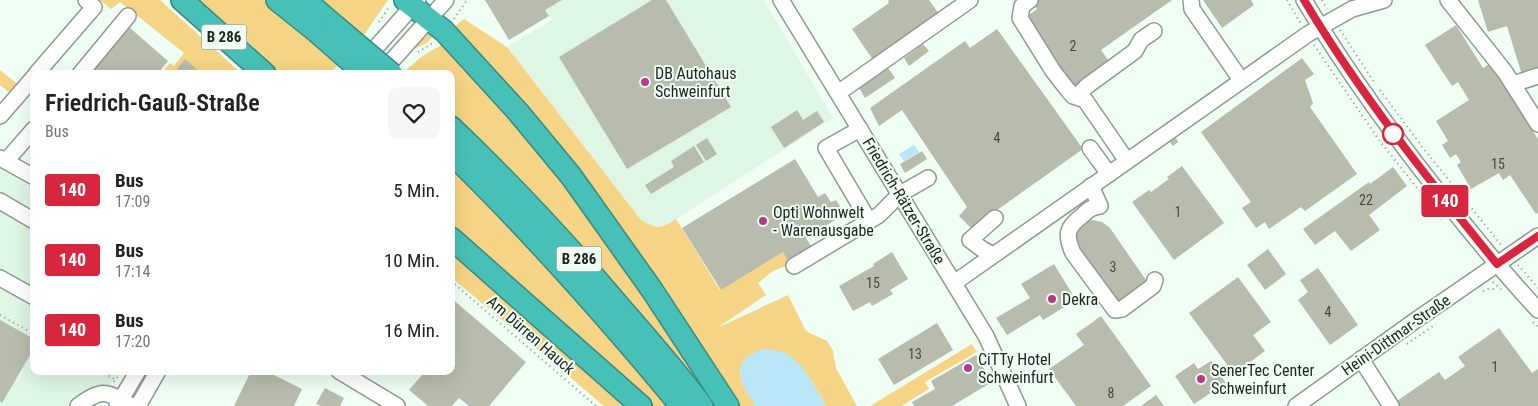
<!DOCTYPE html>
<html lang="de">
<meta charset="utf-8">
<style>
:root{--surface:#fff;--page:#f6f6f6;--text:#222;--muted:#767676}
body{margin:0;font-family:"Roboto Condensed",sans-serif;background:var(--page);color:var(--text);height:100vh;display:flex;flex-direction:column;font-size:19px;white-space:nowrap}
*{box-sizing:border-box;margin:0}
p{font-size:16px;color:var(--muted)}
.icon{flex:none;width:28px;height:28px;fill:none;stroke:currentColor;stroke-width:2;stroke-linecap:round;stroke-linejoin:round}
.map{position:relative;flex:1;overflow:hidden}
.side{position:absolute;left:30px;top:70px;width:425px;height:305px;display:flex;flex-direction:column;background:var(--surface);border-radius:10px;box-shadow:0 5px 20px #0002}
.side>*{flex:none}
.badge{padding:0 10px;border-radius:4px;font-size:18px;line-height:32px}
.map>.badge{position:absolute;translate:-50% -50%;box-shadow:0 0 0 2px #fff}
.round{display:grid;place-items:center;flex:none;width:52px;height:52px;border-radius:10px;background:var(--page)}
.overview{display:flex;align-items:center;justify-content:space-between;height:85px;padding:0 15px}
h1{font-size:24px;font-weight:600;line-height:38px}
ul{padding:0;list-style:none}
li{display:flex;align-items:center;gap:15px;height:70px;padding:0 15px}
li div{flex:1}
li b{display:block;font-size:19px}
li em{font-style:normal}
li .badge{min-width:55px;font-weight:700;text-align:center}
.map>svg:first-child{display:block}
.built{fill:#dff6e5}
.green{fill:#f6d485}
.water{fill:#bae7f7}
.building{fill:#b7bcac}
.lines{fill:none;stroke-linecap:round;stroke-linejoin:round}
.minor-casing{stroke:#8d9b91;stroke-width:18}
.highway-casing{stroke:#398a82;stroke-width:24}
.path{stroke:#89948c;stroke-width:2;stroke-dasharray:1 4;stroke-linecap:butt}
.minor{stroke:#fff;stroke-width:15}
.highway{stroke:#47c1b7;stroke-width:21}
.highway-bridge-casing{stroke:#398a82;stroke-width:24;stroke-linecap:butt}
.highway-bridge{stroke:#47c1b7;stroke-width:21}
.line-casing{stroke:#fff;stroke-width:11}
.line{stroke:#d7263d;stroke-width:8}
.poi-dot{fill:#b73987;stroke:#effff3;stroke-width:2}
.stop-dot{fill:#fff;stroke:#d7263d;stroke-width:2.5}
.labels{text-anchor:middle;dominant-baseline:central;stroke-width:4;stroke-linejoin:round;paint-order:stroke}
.number-label{font-size:14px;fill:#444a43}
.shield{fill:#effff3;stroke:#5d665f;stroke-width:1}
.shield-label{font-size:15px;font-weight:bold;fill:#1e2420}
.poi-label{font-size:16px;fill:#1e2420;stroke:#effff3;text-anchor:start}
.street-label{font-size:16px;fill:#1e2420;stroke:#effff3}
</style>
<div class="map">
<svg width="1538" height="406" viewBox="0 0 1538 406">
<rect width="100%" height="100%" fill="#effff3"/>
<!-- built -->
<g class="built">
<path d="M562,0H764L833,118L667,225L652,227L641,220L507,47L552,20L545,10Z"/>
<path d="M0,169L34,188V371H118L98,406H0Z"/>
</g>
<!-- green -->
<g class="green">
<path d="M100,0H160L242,74H202L185,60L173,74H161L170,63L174,66L184,53L120,2L111,9Z"/>
<path d="M192,0H264L307,34L339,64L329,74H276Z"/>
<path d="M318,0H388L364,35L347,22L345,23Z"/>
<path d="M464,19L507,47L641,220C655,229 662,229 676,219L720,290L783,252L789,265L773,271L758,283L766,295L717,328L788,295L806,331L827,341L833,351L836,368L857,406H826C813,384 801,358 775,350L740,368L741,380L756,406H736L454,29L455,26Z"/>
<path d="M429,31L436,33L427,43L408,52L424,33Z"/>
<path d="M446,42L557,166L722,406H712L494,157L451,116V74H406L404,72L421,57Z"/>
<path d="M0,70L20,86L12,95L0,85Z"/>
<path d="M451,165L495,208L672,406H653L451,229Z"/>
<path d="M451,244L637,406H604L451,277Z"/>
<path d="M972,344L977,352L925,382L929,389L901,406H870Z"/>
</g>
<!-- water -->
<g class="water">
<path d="M914,145L919,152L904,161L899,154Z"/>
<path d="M761,349C769,349 777,350 785,353C803,361 816,390 826,406H756C747,393 731,371 747,357C751,354 757,351 761,349Z"/>
</g>
<!-- building -->
<g class="building">
<path d="M485,0H562L545,10L549,16L509,40Z"/>
<path d="M652,0H666L731,107L627,169L559,57Z"/>
<path d="M889,0H929L939,14L873,60L852,29L889,3L888,1Z"/>
<path d="M1035,0H1172L1101,50L1111,64L1075,89L1025,18L1037,9L1032,2Z"/>
<path d="M1203,0H1251L1254,5L1222,28Z"/>
<path d="M1478,0H1538V70L1522,75L1507,26L1488,32Z"/>
<path d="M1456,25L1483,68L1491,63L1518,101L1515,103L1538,139V213L1536,214L1510,175L1503,180L1499,173L1471,189L1457,165L1461,162L1456,154L1450,158L1442,145L1448,141L1436,121L1469,100L1458,82L1452,86L1425,45Z"/>
<path d="M129,27L168,61L157,74H90Z"/>
<path d="M997,29L1083,149L983,220L973,230L959,216L967,207L902,110L879,126L870,108L965,41L970,48Z"/>
<path d="M923,44L929,51L909,66L904,58Z"/>
<path d="M1302,58L1314,74L1305,80L1313,103L1310,107L1357,174L1305,211L1301,207L1269,229L1265,222L1256,228L1242,208L1251,202L1201,132Z"/>
<path d="M185,59L202,74H173Z"/>
<path d="M888,68L895,78L865,98L859,88Z"/>
<path d="M797,110L803,120L817,111L824,122L784,148L771,127Z"/>
<path d="M707,138L717,154L706,161L696,145Z"/>
<path d="M1176,138L1178,142L1173,146L1170,142Z"/>
<path d="M694,146L704,162L651,194L645,185L674,167L671,161Z"/>
<path d="M922,151L927,159L905,173L900,164Z"/>
<path d="M795,159L818,197L825,193L831,202L836,200L845,214L806,238L811,246L787,260L783,252L721,290L682,228Z"/>
<path d="M1182,166L1224,223L1174,260L1132,202L1149,190L1151,192L1169,179L1167,177Z"/>
<path d="M1393,167L1407,186L1369,215L1380,230L1351,251L1335,231L1315,245L1303,229L1369,182L1370,184Z"/>
<path d="M1092,220L1102,222L1110,228L1148,283L1115,305L1075,242L1076,232L1081,223Z"/>
<path d="M1268,249L1286,274L1265,290L1247,265Z"/>
<path d="M892,252L908,279L890,290L893,294L872,306L870,302L853,311L839,286L874,266L873,264Z"/>
<path d="M1054,264L1076,300L1043,320L1040,315L1007,335L996,318L1030,298L1021,284Z"/>
<path d="M1318,268L1358,325L1330,345L1298,300L1308,292L1300,280Z"/>
<path d="M1238,277L1271,322L1253,335L1265,351L1234,374L1189,313Z"/>
<path d="M451,298L526,362L489,406H469L459,398L452,406H428L409,390L422,375L417,371H451Z"/>
<path d="M1101,316L1151,386L1123,406H1076L1049,369L1084,345L1076,334Z"/>
<path d="M0,320L34,339V348L2,403L0,401Z"/>
<path d="M937,323L953,350L894,385L878,359Z"/>
<path d="M1499,328L1532,373L1538,369V406H1396L1394,403L1439,372L1445,380L1465,366L1458,357Z"/>
<path d="M976,355L992,382L952,406H914L912,402L935,389L931,381Z"/>
<path d="M1211,361L1226,383L1194,404L1175,376L1194,363L1198,369Z"/>
<path d="M251,371H266L302,389L294,406H234Z"/>
<path d="M325,388L344,398L340,406H321L316,404Z"/>
<path d="M1156,395L1164,406H1141Z"/>
</g>
<g class="lines">
<defs>
<g id="minor">
<path d="M781,0L986,336L1018,406"/>
<path d="M1030,0L1022,6L1020,18L1053,71L1067,89L1073,96L1085,100L1127,161"/>
<path d="M1191,0L1192,9L1241,80"/>
<path d="M1304,0C1350,78 1404,150 1461,220C1486,251 1511,281 1538,310"/>
<path d="M1448,0L1505,72L1538,124"/>
<path d="M363,62L418,0"/>
<path d="M36,74L94,7L86,0"/>
<path d="M80,74L128,16"/>
<path d="M380,74L446,0"/>
<path d="M1513,84L1538,76"/>
<path d="M838,93L970,0"/>
<path d="M1081,97L1082,91L1087,86L1135,51L1141,40L1154,31"/>
<path d="M0,116L34,77"/>
<path d="M860,129L826,148L869,221"/>
<path d="M1090,148L1109,174"/>
<path d="M0,158L34,177"/>
<path d="M6,161L34,129"/>
<path d="M1091,186L1100,206C1092,207 1089,209 1083,215C1066,228 1065,234 1073,253L1115,310L1122,309L1153,286L1155,280"/>
<path d="M0,201L34,221"/>
<path d="M993,255L982,249L970,240L995,218"/>
<path d="M794,266L879,215L900,194L928,178"/>
<path d="M0,278L34,297"/>
<path d="M954,283L1308,34L1352,9L1384,0"/>
<path d="M1361,359L1391,406"/>
<path d="M339,371L397,406"/>
<path d="M78,406C103,387 107,392 132,406"/>
<path d="M117,406L138,371"/>
<path d="M138,406L158,371"/>
<path d="M1296,406L1416,320L1538,236"/>
</g>
<g id="highway">
<path d="M182,0L265,74"/>
<path d="M277,0L317,32"/>
<path d="M305,0L335,26"/>
<path d="M405,0L444,31L518,112L571,176L652,290L728,406"/>
<path d="M451,127C511,184 567,244 620,307C648,339 677,372 702,406"/>
<path d="M451,153C533,233 608,318 681,406"/>
<path d="M451,238L641,406"/>
</g>
</defs>
<!-- minor casing -->
<use href="#minor" class="minor-casing"/>
<!-- highway casing -->
<use href="#highway" class="highway-casing"/>
<!-- path -->
<g class="path">
<path d="M1287,0L1301,24"/>
<path d="M1322,0L1327,9"/>
<path d="M454,19L467,0"/>
<path d="M379,22L390,6"/>
<path d="M1340,30L1374,82"/>
<path d="M1314,45L1379,140L1444,222"/>
<path d="M418,52L433,43"/>
<path d="M1380,90L1423,148L1502,246"/>
<path d="M1518,265L1538,288"/>
<path d="M451,281L596,406"/>
<path d="M1493,282L1502,290"/>
<path d="M1483,291L1488,289H1497"/>
<path d="M0,315L34,334"/>
<path d="M1533,322L1538,327"/>
<path d="M1407,344L1436,324"/>
<path d="M100,371L116,380"/>
<path d="M114,382L121,371"/>
</g>
<!-- minor -->
<use href="#minor" class="minor"/>
<!-- highway -->
<use href="#highway" class="highway"/>
<defs>
<g id="highway-bridge">
<path d="M335,26L392,74"/>
<path d="M317,32L365,74"/>
</g>
</defs>
<!-- highway-bridge casing -->
<use href="#highway-bridge" class="highway-bridge-casing"/>
<!-- highway-bridge -->
<use href="#highway-bridge" class="highway-bridge"/>
</g>
<g class="lines">
<defs>
<path id="line" d="M1304,0C1360,94 1428,179 1497,264L1538,236"/>
</defs>
<!-- line casing -->
<use href="#line" class="line-casing"/>
<!-- line -->
<use href="#line" class="line"/>
</g>
<!-- markers -->
<g class="poi-dot">
<circle cx="645" cy="82" r="5"/>
<circle cx="763" cy="221" r="5"/>
<circle cx="1052" cy="299" r="5"/>
<circle cx="968" cy="368" r="5"/>
<circle cx="1201" cy="379" r="5"/>
</g>
<circle class="stop-dot" cx="1393" cy="134" r="10"/>
<g class="labels">
<!-- number labels -->
<g class="number-label">
<text x="1073" y="46">2</text>
<text x="997" y="138">4</text>
<text x="1498" y="164">15</text>
<text x="1366" y="200">22</text>
<text x="1178" y="212">1</text>
<text x="1113" y="267">3</text>
<text x="873" y="283">15</text>
<text x="1328" y="312">4</text>
<text x="915" y="354">13</text>
<text x="1495" y="367">1</text>
<text x="1111" y="393">8</text>
</g>
<!-- shield labels -->
<g class="shield">
<rect x="201.5" y="24.5" width="45" height="25" rx="4"/>
<rect x="556.5" y="246.5" width="45" height="25" rx="4"/>
</g>
<g class="shield-label">
<text x="224" y="37">B 286</text>
<text x="579" y="259">B 286</text>
</g>
<!-- poi labels -->
<g class="poi-label">
<text x="655" y="73">DB Autohaus<tspan x="655" dy="18">Schweinfurt</tspan></text>
<text x="773" y="212">Opti Wohnwelt<tspan x="773" dy="18">- Warenausgabe</tspan></text>
<text x="1062" y="299">Dekra</text>
<text x="978" y="359">CiTTy Hotel<tspan x="978" dy="18">Schweinfurt</tspan></text>
<text x="1211" y="370">SenerTec Center<tspan x="1211" dy="18">Schweinfurt</tspan></text>
</g>
<!-- street labels -->
<g class="street-label">
<text transform="translate(904 201) rotate(59)">Friedrich-Rätzer-Straße</text>
<text transform="translate(531 335) rotate(41)">Am Dürren Hauck</text>
<text transform="translate(1396 335) rotate(-35)">Heini-Dittmar-Straße</text>
</g>
</g>
</svg>
<b class="badge" style="left:1445px;top:201px;background:#d7263d;color:#fff">140</b>
<section class="side">
<div class="overview"><div><h1>Friedrich-Gauß-Straße</h1><p>Bus</p></div><a class="round"><svg class="icon" aria-label="heart" viewBox="0 0 24 24"><path d="M12 20l-8-8c-3-5 5-10 8-4 3-6 11-1 8 4z"/></svg></a></div>
<ul>
<li><span class="badge" style="background:#d7263d;color:#fff">140</span><div><b>Bus</b><p>17:09</p></div><em>5 Min.</em></li>
<li><span class="badge" style="background:#d7263d;color:#fff">140</span><div><b>Bus</b><p>17:14</p></div><em>10 Min.</em></li>
<li><span class="badge" style="background:#d7263d;color:#fff">140</span><div><b>Bus</b><p>17:20</p></div><em>16 Min.</em></li>
</ul>
</section>
</div>
